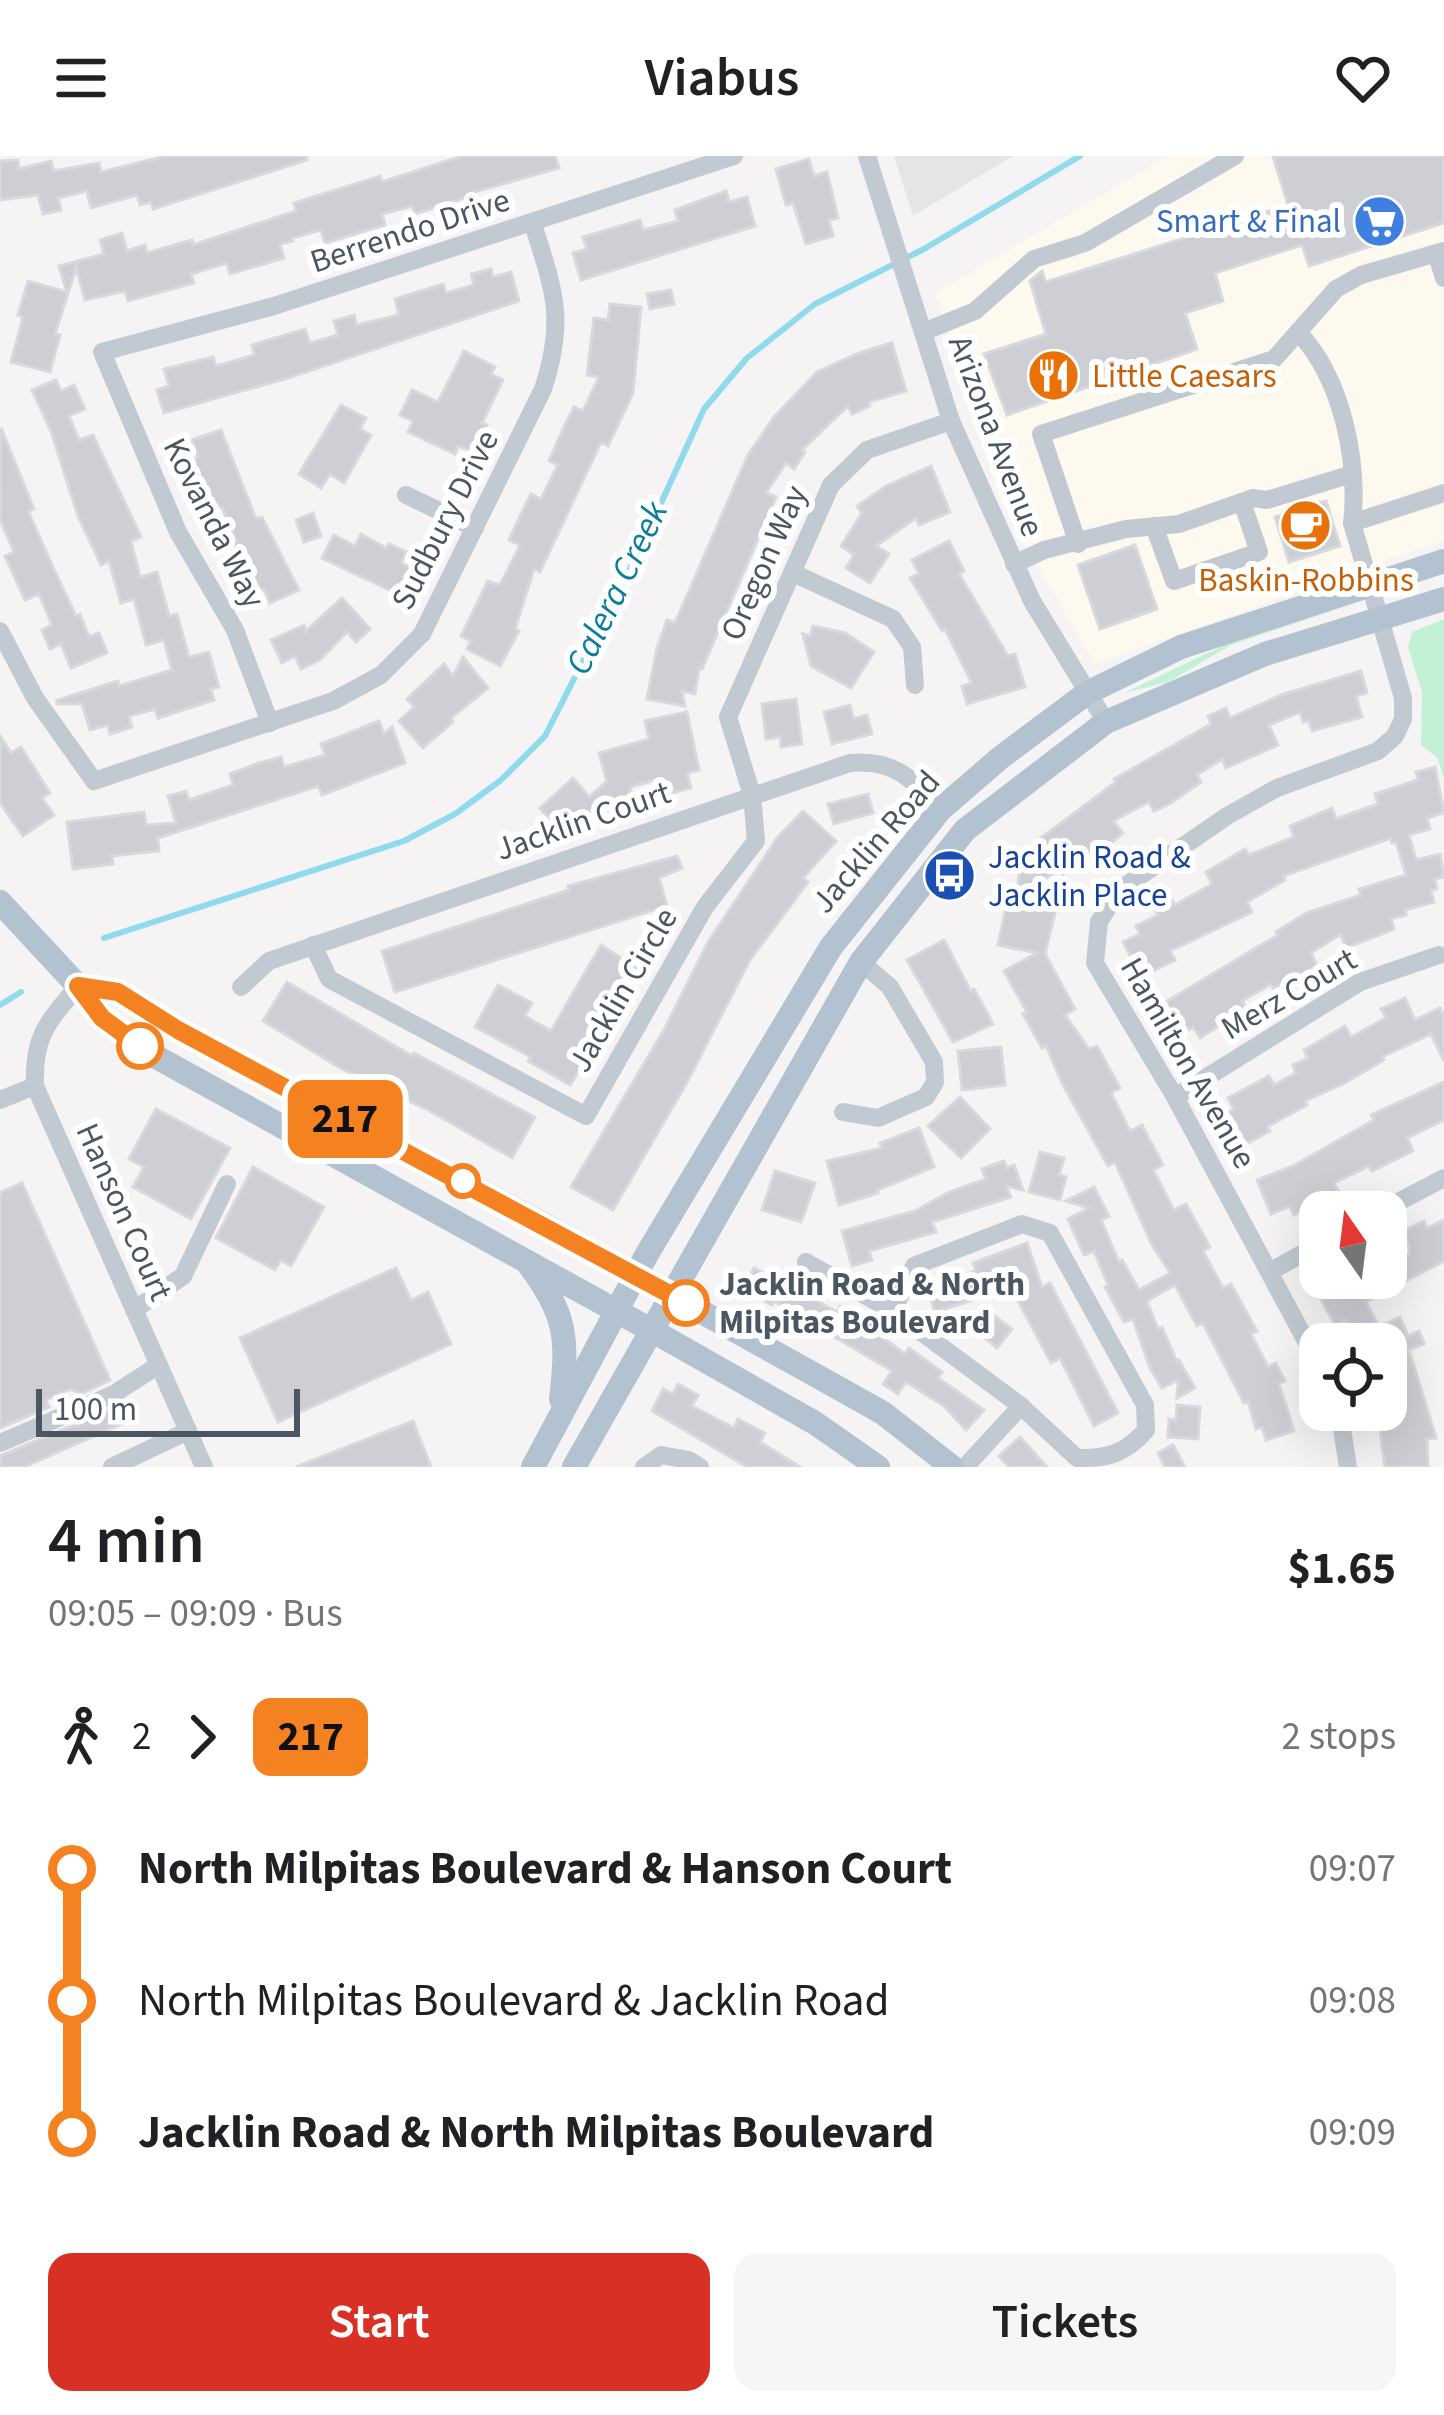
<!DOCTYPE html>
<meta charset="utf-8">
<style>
:root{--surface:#fff;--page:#f6f6f6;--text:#202124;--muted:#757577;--accent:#d93025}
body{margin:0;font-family:"Source Sans 3",sans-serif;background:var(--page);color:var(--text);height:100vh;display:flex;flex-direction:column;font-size:45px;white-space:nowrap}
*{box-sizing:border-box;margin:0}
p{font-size:39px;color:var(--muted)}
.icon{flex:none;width:66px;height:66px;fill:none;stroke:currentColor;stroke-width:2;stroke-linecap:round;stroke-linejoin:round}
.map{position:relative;height:1311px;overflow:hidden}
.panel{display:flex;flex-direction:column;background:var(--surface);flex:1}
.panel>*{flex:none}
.badge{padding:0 24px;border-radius:18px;font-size:42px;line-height:78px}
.needle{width:78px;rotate:346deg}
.fabs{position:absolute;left:1299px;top:1035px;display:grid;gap:24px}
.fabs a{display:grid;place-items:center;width:108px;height:108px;border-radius:24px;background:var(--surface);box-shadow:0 12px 48px #0002;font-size:60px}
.scale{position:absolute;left:36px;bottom:30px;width:264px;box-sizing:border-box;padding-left:12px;border:6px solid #4a5661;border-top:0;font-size:33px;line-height:42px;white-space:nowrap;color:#4a5661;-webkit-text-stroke:9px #fff;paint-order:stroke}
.map>.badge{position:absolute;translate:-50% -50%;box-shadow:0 0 0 6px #fff}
.legs{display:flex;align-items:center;gap:18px;height:132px;padding:0 48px;font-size:39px}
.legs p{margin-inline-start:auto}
.summary{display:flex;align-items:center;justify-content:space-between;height:204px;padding:0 48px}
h1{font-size:66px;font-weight:600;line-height:90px}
.cta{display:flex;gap:24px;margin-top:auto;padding:24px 48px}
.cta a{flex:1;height:138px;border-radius:24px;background:var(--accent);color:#fff;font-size:48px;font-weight:600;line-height:138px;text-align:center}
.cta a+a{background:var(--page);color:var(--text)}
ul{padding:0 48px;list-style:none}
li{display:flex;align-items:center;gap:42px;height:132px;font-size:45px}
li i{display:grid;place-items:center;width:18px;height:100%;margin:0 15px;background:currentColor}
li i::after{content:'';width:30px;height:30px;margin:-15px;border:9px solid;border-radius:50%;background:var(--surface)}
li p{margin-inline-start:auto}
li:first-child i{background:linear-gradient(#0000 50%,currentColor 0)}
li:last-child i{background:linear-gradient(currentColor 50%,#0000 0)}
header{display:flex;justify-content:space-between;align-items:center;height:156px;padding:0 48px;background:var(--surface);font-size:54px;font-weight:600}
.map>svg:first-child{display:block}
.commercial{fill:#fdf9ef}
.education{fill:#e6e4e5}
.green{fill:#c3f1d5}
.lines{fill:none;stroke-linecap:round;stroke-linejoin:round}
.stream{stroke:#90daee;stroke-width:6}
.building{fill:#cdcfd5;stroke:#d7d9de;stroke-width:3}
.minor{stroke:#c1cad2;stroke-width:18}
.major{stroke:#b3c2d1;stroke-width:24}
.line-1-casing{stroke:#fff;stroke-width:27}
.line-1{stroke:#f58220;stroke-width:18}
.stop-1-dot{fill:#fff;stroke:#f58220;stroke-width:6}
.labels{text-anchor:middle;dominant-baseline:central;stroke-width:12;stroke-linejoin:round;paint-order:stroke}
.shop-label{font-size:33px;fill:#366cbe;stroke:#fff;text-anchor:end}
.street-label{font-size:33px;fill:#4a5661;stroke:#fff}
.food-label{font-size:33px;fill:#c56008;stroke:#fff;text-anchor:start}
.transit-label{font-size:33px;fill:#164399;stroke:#fff;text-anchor:start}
.stop-label{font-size:33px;font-weight:bold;fill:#4a5661;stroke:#fff;text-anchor:start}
.water-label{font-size:36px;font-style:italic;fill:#0c7c9b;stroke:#fff}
</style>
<header><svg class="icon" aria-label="menu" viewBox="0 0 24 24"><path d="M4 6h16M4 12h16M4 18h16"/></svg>Viabus<svg class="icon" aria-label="heart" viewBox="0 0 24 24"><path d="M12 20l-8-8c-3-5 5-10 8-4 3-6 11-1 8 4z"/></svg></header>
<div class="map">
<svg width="1444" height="1311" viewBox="0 0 1444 1311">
<rect width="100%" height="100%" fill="#f5f3f3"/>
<!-- commercial -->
<path class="commercial" d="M1168,0H1444V384L1095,508L1000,344L936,137Z"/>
<!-- education -->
<path class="education" d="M894,0H1013L913,60Z"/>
<!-- green -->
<g class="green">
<path d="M1352,448L1231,489L1168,526L1124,537L1237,483Z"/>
<path d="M1444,463V622L1437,601L1421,589L1422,536L1408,491L1412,476Z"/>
</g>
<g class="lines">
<!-- stream -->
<g class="stream">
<path d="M104,782L404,685L455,658L501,624L545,580L641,391L704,253L747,202L815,148L924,93L1080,0"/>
<path d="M0,849L21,836"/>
</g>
</g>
<!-- building -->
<g class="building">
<path d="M166,0H307V4L153,53L151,46L140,49L137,39L91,52L87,35L58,42L61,54L43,58L38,39L0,44V5L18,4L19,13L51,5L54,15L99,7L101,16Z"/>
<path d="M462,0H555L559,12L467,38L468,41L415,58L412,50L382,58L385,69L325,87L321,74L292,82L293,85L280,88L284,102L230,118L227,107L191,118L194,127L128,145L125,135L85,144L76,112L55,178L60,179L50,216L11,206L23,161L18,159L28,125L67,136L59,110L104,98L100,84L122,77L127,95L145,89L147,97L192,84L193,89L296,55L294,47L380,20L382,26Z"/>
<path d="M1273,0H1444V67L1309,110L1302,89L1215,117L1223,145L1185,157L1197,193L1007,259L984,198L1046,178L1030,125L1042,115L1046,126L1288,49Z"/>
<path d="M809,3L814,20L827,16L838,62L829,64L833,80L806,88L793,47L786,49L776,13Z"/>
<path d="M726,35L729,46L747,41L755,70L581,124L573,97L587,93L583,81L640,64L643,74L678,65L675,54Z"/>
<path d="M491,113L493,121L511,116L519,145L288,222L164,257L157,234L169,230L164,213L213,201L216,210L255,199L252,189L305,173L310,187L338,179L334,165L354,159L357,169L399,159L395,143L443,128L446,137L474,129L471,118Z"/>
<path d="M671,134L674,148L650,153L647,138Z"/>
<path d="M610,148L641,151L633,237L608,290L601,286L540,416L534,413L515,473L519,475L500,510L467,493L471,485L461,480L488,425L500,429L520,389L509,384L522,356L531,338L541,343L558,309L549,305L565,269L574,251L583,255L599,221L587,219L594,162L608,164Z"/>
<path d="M892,187L906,235L869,246L870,250L852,258L848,250L802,294L805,296L794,313L786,307L766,337L776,341L702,513L699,512L695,538L682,535L685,550L647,543L657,492L667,464L675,467L748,299L774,261L817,216L859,197Z"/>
<path d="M464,195L495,211L491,218L503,224L482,267L487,269L477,297L458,290L455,298L408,276L413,265L400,259L412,234L438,246Z"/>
<path d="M56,224L61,235L74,229L85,253L69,260L79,284L93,279L141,381L131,385L140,421L157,416L169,460L177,458L189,501L209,496L219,531L211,533L214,544L158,562L155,553L129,560L132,571L110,578L108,569L90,574L82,548H57V544L118,525L119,530L172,514L164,484L146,489L134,443L121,447L109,405L101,409L78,360L51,275L32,234Z"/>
<path d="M341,249L366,262L360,273L371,279L344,327L330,318L321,332L299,318Z"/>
<path d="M1,272L34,353L28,355L52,409L76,460L80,458L89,481L99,477L107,497L71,512L61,488L50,493L42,474L52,469L39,438L25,444L5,400L14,396L0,363Z"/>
<path d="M221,274L256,363L262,361L299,434L270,447L264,433L255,437L243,408L239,410L229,388L236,385L222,351L210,355L189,305L198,301L192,284Z"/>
<path d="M931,310L950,356L919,369L916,362L876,390L889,398L870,427L846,412L854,399L841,390L862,357L857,350L886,330Z"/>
<path d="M1326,345L1340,390L1289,406L1275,361Z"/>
<path d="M313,357L321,380L304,386L296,364Z"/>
<path d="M361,378L386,392L389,388L406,396L401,407L415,414L402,440L322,402L334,379L355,390Z"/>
<path d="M949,385L964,415L959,418L1008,500L1015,498L1025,531L967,548L962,530L972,527L945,473L942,475L910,422L919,418L912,404Z"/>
<path d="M1135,389L1157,453L1100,473L1078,409Z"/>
<path d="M342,442L370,473L356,486L347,476L320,504L301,513L295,500L282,507L271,484L304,469L306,475Z"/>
<path d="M813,470L845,477L874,496L851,532L811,510L803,478L810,480Z"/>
<path d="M463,501L488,532L451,562L453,566L423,592L399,565L414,551L407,543L444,508L453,520Z"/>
<path d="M1361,515L1367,537L1356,540L1362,561L1312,575L1309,565L1303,566L1300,556L1269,569L1278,589L1226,612L1222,603L1197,619L1201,626L1171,647L1154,655L1149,646L1113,665L1123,677L1082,711L1067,690L1063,718L1059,713L1037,729L1061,732L1045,798L1075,853L1065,859L1089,893L1097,890L1120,932L1111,937L1130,975L1142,969L1163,1009L1153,1014L1174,1054L1186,1048L1210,1091L1203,1095L1223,1132L1231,1128L1257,1175L1251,1178L1268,1211L1276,1207L1285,1225L1279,1228L1294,1275L1266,1284L1262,1271L1256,1273L1248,1245L1244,1247L1203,1167L1197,1170L1175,1129L1147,1145L1158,1173L1162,1171L1177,1206L1179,1204L1195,1232L1177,1242L1178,1224L1162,1232L1150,1212L1133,1163L1124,1166L1105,1131L1108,1129L1094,1095L1084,1099L1068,1063L1089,1052L1066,1045L1094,1031L1109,1060L1101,1064L1119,1106L1122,1104L1139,1134L1170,1117L1152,1089L1115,1006L1108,1010L1063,929L1046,890L1042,892L1023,858L1027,856L1004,815L1037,797L998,789L1006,751L1014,753L1021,707L1059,713L1038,684L1116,626L1114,623L1211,568L1208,560L1226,552L1230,562L1281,539Z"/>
<path d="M796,543L802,588L781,591L780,581L766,583L762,548Z"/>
<path d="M850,549L854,563L867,559L872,578L832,588L824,556Z"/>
<path d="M687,556L699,614L687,617L691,632L664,639L659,623L630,631L633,643L605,650L589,665L583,658L569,670L560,660L553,667L540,652L573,622L589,641L607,625L599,597L649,583L645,565Z"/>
<path d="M379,565L384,578L392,571L405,607L322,639L318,630L158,682L159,695L112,700L113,708L73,713L67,666L144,656L146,669L176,667L168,640L186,635L189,644L233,629L230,618L259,607L281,601L284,611L325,599L321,588Z"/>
<path d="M0,580L11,597L21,591L50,637L42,642L54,659L23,680L0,647Z"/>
<path d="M1435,611L1444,657L1427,662L1430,673L1409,679L1416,704L1440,698L1444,721L1435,723L1437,733L1431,735L1434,746L1405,754L1406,759L1391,763L1394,773L1346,792L1341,778L1311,797L1317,810L1273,832L1271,828L1242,845L1247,852L1200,882L1193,871L1178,881L1159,850L1278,779L1276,776L1306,757L1361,739L1359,733L1406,719L1396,686L1392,687L1391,682L1283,720L1285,724L1247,746L1252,756L1170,795L1175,804L1141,821L1123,786L1140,778L1136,770L1158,759L1155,754L1172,744L1175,749L1212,728L1206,716L1245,693L1249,699L1294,681L1290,670L1332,652L1336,663L1378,648L1375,638L1418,624L1416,616Z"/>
<path d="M868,638L873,657L834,668L828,648Z"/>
<path d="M803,655L836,685L803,722L808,726L750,804L686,928L613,1054L571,1031L665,872L708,786L777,682Z"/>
<path d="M677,700L682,712L659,722L667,750L395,836L382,795L569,734L568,730Z"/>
<path d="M944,784L970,834L974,833L993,868L953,886L907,804Z"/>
<path d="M601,789L636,812L627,826L632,829L570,929L528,905L531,901L475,871L498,829L532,847L525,860L551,875Z"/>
<path d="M287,826L412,900L414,897L535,961L512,1002L428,954L340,912L263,865Z"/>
<path d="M1405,842L1415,864L1440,852L1444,860V905L1431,878L1382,901L1384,904L1343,928L1305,945L1307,949L1267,971L1270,975L1236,993L1219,961L1234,953L1228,942L1269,920L1274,929L1296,917L1293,909L1308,902L1304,894L1345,870L1351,881L1386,862L1381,853Z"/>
<path d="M1001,891L1005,929L962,934L958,895Z"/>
<path d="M1444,926V964L1407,982L1413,995L1372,1015L1369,1010L1334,1027L1339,1036L1311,1052L1294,1059L1290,1050L1271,1058L1257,1024L1293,1010L1374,964L1371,959Z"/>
<path d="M960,941L990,973L961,1002L928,970Z"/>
<path d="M156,953L230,992L191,1063L133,1031L144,1011L129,1003Z"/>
<path d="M919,972L934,1011L877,1034L878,1037L839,1049L827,1005L882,992L880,987Z"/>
<path d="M1040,996L1064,1002L1059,1019L1066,1021L1060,1044L1029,1036Z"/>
<path d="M1004,1005L1007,1012L1014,1009L1023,1034L1006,1030L1011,1041L932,1066L936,1076L869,1095L872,1104L852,1110L842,1075L915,1055L949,1036L986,1023L982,1013Z"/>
<path d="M253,1011L324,1051L291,1110L281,1104L275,1114L216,1082Z"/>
<path d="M775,1015L815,1027L801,1066L762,1054Z"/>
<path d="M22,1027L110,1224L81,1238L71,1233L46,1244L49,1251L0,1272V1037Z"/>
<path d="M1444,1064V1105L1366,1146L1379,1171L1400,1161L1408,1180L1419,1175L1424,1188L1409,1194L1436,1282L1427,1283L1428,1311H1385L1378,1258L1386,1257V1188H1357L1346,1164L1335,1169L1316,1134L1324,1130L1320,1122H1386V1110L1410,1097L1405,1074L1424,1065L1427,1072Z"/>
<path d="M1027,1087L1042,1131L1050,1127L1118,1257L1094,1270L1060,1202L1051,1207L1008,1126L967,1139L973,1144L935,1156L927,1131L976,1115L973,1107Z"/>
<path d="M396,1112L411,1144L428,1136L451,1188L278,1266L240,1182Z"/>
<path d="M754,1112L788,1131L792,1124L807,1132L804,1138L837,1156L840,1150L863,1162L876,1170L874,1175L905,1198L909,1192L923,1202L942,1216L938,1222L984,1254L966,1274L944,1250L906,1226L898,1238L883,1228L892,1215L774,1145L772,1149L743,1133Z"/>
<path d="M986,1154L1012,1173L997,1192L972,1172Z"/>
<path d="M678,1228L698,1239L692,1250L734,1272L738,1263L765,1277L760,1286L800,1311H747L652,1255L663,1233L673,1238Z"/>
<path d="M121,1249L128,1265L24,1311H0V1300Z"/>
<path d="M1177,1249L1200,1251L1198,1283L1168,1281L1169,1263L1176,1264Z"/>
<path d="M413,1265L431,1311H299L298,1310Z"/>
<path d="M1020,1281L1047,1311H1009L999,1300Z"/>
<path d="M1173,1289L1185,1311H1165L1158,1297Z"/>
</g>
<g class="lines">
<!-- minor -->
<g class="minor">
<path d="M867,0L951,265L1032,445L1106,566"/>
<path d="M1436,97L1444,122"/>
<path d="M923,176L975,155L1034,103L1085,87L1235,0"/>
<path d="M1298,176C1342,222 1359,305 1352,367L1403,542V563L1395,580L1378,595L1277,632L1227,660L1118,735L1099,766L1095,807L1175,941L1320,1211"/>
<path d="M406,339L475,372"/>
<path d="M1352,367L1444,337"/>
<path d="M1154,370L1174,425L1259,396L1242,346"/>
<path d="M1078,388L1041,278L1274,203L1336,133L1361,119L1444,95"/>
<path d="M1014,408L1044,394L1126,373L1179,368L1253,342L1267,344L1352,318"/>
<path d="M793,417L893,463L912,491L915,529"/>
<path d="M0,475L35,542L94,625L333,545L381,519L422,478L543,233C566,163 554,135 533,68"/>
<path d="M270,567L235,474L178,376L102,196L274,150L734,0"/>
<path d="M313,789L329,823L586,960L705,751L756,685L752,639L728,561L831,329L867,294L951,265"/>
<path d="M78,830C47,867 33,880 35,930L204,1311"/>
<path d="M241,831L269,805L850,607C893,603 913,622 940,654"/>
<path d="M1175,941L1360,826L1439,799"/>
<path d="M0,944L35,930"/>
<path d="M843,956L878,962L926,941L935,926L934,906L890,831L861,806"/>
<path d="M1379,1056L1444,1022"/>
<path d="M806,1106L893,1155L1021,1250L1077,1302C1108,1303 1126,1297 1146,1274L1145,1249L1050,1077L1022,1068L914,1110L893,1155"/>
<path d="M1271,1115L1320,1088"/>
<path d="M134,1154L183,1120L227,1028"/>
<path d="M1339,1254L1348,1311"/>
<path d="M0,1287L112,1239L159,1209"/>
<path d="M112,1311L188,1275"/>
<path d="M644,1311L661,1299L689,1304L700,1311"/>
<path d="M965,1311L1021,1250"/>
</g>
<!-- major -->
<g class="major">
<path d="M0,746L78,830L102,862L149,897L651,1174L815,1267L878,1311"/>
<path d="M78,830L118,835L178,874L545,1069L808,1215L883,1257L952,1311"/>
<path d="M529,1109C567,1159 568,1183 561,1243"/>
<path d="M533,1311L647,1098L831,791L940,654L1000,602L1087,537L1181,491L1444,405"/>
<path d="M574,1311L861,806L965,674L1106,566L1265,498L1444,443"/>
</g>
</g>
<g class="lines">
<defs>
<path id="line-1" d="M140,890L102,862L78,830L118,836L178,874L686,1147"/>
</defs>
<!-- line-1 casing -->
<use href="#line-1" class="line-1-casing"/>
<!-- line-1 -->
<use href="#line-1" class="line-1"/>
</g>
<!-- icons -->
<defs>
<symbol id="supermarket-disc" viewBox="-11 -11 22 22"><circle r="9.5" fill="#3f7fe0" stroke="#fff"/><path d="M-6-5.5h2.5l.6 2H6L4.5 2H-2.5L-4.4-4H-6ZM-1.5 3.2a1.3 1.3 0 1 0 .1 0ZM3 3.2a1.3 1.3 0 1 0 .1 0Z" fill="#fff"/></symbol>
<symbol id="restaurant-disc" viewBox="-11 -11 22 22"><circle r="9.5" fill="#e8710a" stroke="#fff"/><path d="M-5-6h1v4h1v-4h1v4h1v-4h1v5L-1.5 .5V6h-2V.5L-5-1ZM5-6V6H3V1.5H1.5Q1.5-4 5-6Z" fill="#fff"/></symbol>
<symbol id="cafe-disc" viewBox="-11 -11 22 22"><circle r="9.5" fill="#e8710a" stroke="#fff"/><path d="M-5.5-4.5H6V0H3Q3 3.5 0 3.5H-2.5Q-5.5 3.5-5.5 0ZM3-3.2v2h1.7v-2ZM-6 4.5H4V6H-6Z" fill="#fff"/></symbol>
<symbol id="bus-disc" viewBox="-11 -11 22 22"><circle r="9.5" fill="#1a4fb4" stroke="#fff"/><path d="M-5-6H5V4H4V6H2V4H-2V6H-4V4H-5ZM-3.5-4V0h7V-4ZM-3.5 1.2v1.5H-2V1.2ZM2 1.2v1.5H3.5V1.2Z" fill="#fff"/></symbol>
</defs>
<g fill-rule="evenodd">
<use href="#supermarket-disc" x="1350" y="36" width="59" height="59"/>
<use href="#restaurant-disc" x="1024" y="190" width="59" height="59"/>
<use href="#cafe-disc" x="1276" y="340" width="59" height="59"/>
<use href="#bus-disc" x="920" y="690" width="59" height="59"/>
</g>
<!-- markers -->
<g class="stop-1-dot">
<circle cx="140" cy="890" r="21"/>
<circle cx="463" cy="1025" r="15"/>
<circle cx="686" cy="1147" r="21"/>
</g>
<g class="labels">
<!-- shop labels -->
<g class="shop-label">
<text x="1341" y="65">Smart &amp; Final</text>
</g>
<!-- street labels -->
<g class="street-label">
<text transform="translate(410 75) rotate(-18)">Berrendo Drive</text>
<text transform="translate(996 280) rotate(69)">Arizona Avenue</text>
<text transform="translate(445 364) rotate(-63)">Sudbury Drive</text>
<text transform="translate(214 367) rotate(63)">Kovanda Way</text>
<text transform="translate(764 407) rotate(-66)">Oregon Way</text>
<text transform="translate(583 665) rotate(-19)">Jacklin Court</text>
<text transform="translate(876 686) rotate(-49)">Jacklin Road</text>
<text transform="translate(623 834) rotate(-60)">Jacklin Circle</text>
<text transform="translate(1289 838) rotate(-30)">Merz Court</text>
<text transform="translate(1188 907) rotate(60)">Hamilton Avenue</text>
<text transform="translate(124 1056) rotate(66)">Hanson Court</text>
</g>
<!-- food labels -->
<g class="food-label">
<text x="1092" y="220">Little Caesars</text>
<text x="1306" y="424" text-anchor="middle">Baskin-Robbins</text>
</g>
<!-- transit labels -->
<g class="transit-label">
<text x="988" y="701">Jacklin Road &amp;<tspan x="988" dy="38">Jacklin Place</tspan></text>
</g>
<!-- stop labels -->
<g class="stop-label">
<text x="719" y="1128">Jacklin Road &amp; North<tspan x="719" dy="38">Milpitas Boulevard</tspan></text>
</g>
<!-- water labels -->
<g class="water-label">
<text transform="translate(617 432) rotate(-64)">Calera Creek</text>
</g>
</g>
</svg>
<div class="fabs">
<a><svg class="needle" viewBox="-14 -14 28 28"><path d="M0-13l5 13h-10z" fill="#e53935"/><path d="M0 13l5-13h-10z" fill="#757577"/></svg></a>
<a><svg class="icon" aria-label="locate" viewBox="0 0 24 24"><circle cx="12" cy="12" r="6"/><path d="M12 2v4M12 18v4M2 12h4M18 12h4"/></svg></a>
</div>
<div class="scale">100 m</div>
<b class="badge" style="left:345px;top:963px;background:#f58220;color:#111">217</b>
</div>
<section class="panel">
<div class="summary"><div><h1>4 min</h1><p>09:05 – 09:09 · Bus</p></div><b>$1.65</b></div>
<div class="legs"><svg class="icon" aria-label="walk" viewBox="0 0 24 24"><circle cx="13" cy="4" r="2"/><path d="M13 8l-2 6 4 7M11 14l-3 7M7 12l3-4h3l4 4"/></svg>2<svg class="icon" aria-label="forward" viewBox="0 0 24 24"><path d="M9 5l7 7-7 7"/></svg><b class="badge" style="background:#f58220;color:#111">217</b><p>2 stops</p></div>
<ul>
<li><i style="color:#f58220"></i><b>North Milpitas Boulevard &amp; Hanson Court</b><p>09:07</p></li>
<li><i style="color:#f58220"></i><span>North Milpitas Boulevard &amp; Jacklin Road</span><p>09:08</p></li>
<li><i style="color:#f58220"></i><b>Jacklin Road &amp; North Milpitas Boulevard</b><p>09:09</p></li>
</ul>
<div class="cta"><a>Start</a><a>Tickets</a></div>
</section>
